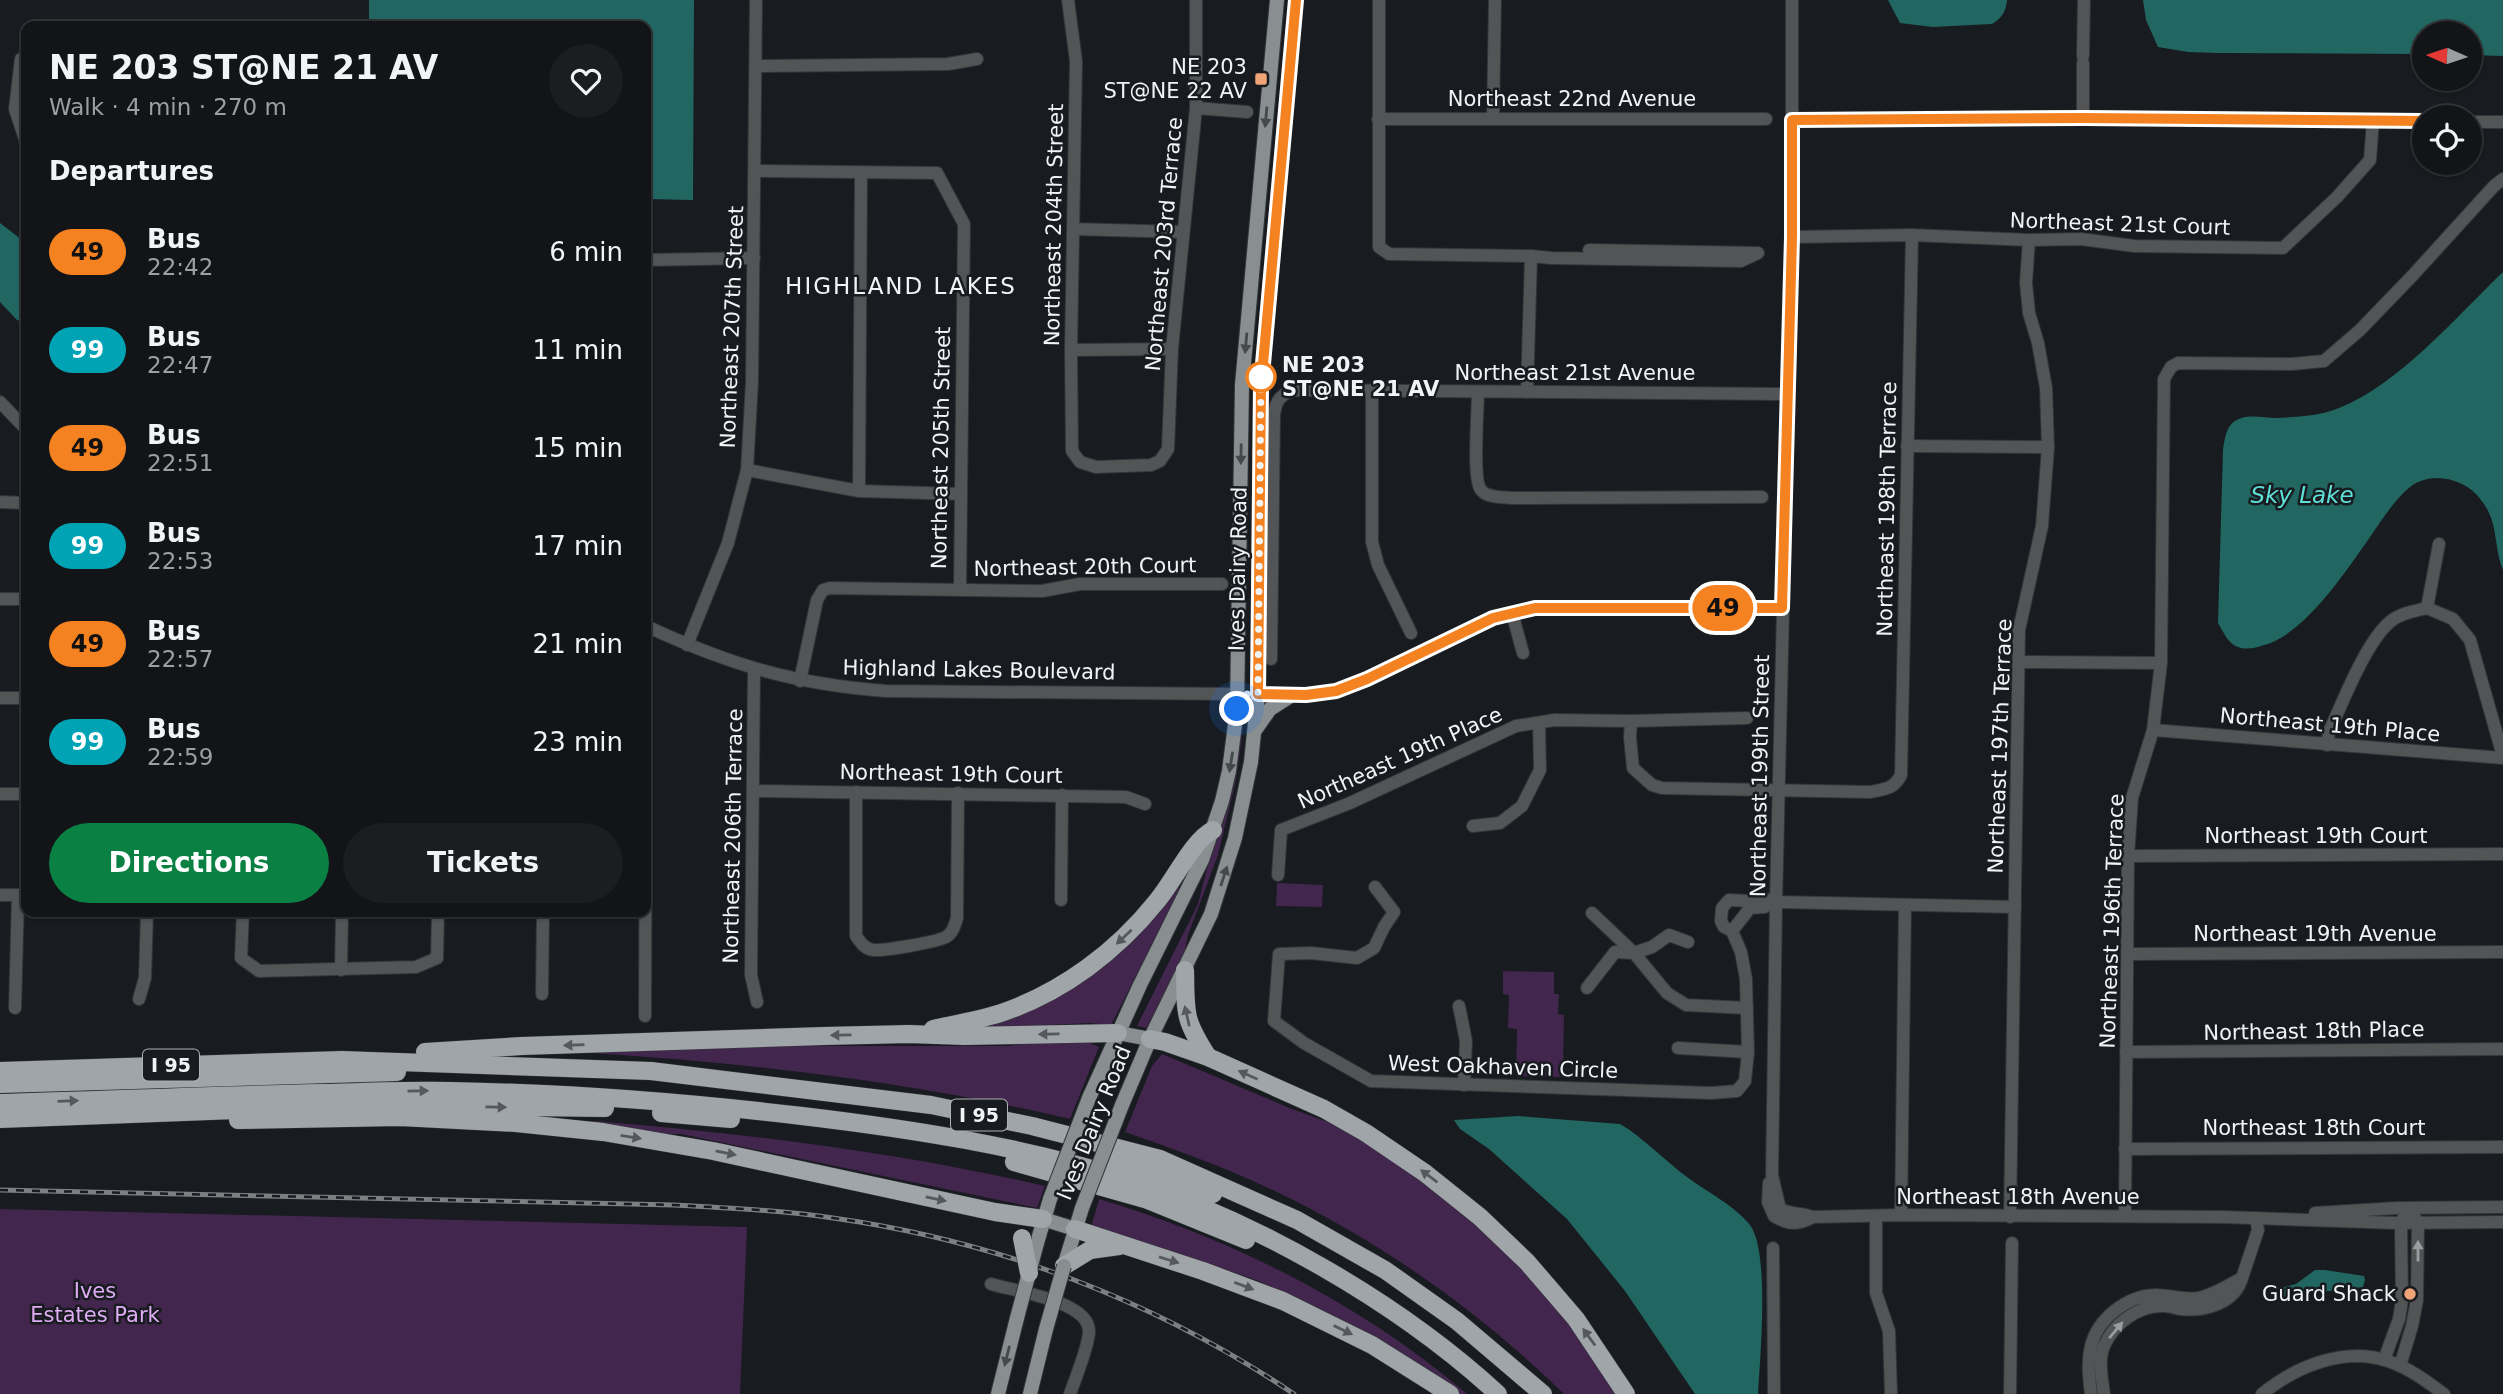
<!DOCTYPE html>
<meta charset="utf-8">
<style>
:root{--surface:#121417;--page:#1b1d20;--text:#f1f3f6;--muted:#9c9ea1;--line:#313336;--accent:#0b8043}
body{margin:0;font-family:"DejaVu Sans",sans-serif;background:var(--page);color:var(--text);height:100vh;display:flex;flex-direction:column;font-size:26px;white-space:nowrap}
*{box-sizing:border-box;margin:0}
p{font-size:23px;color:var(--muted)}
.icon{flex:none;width:38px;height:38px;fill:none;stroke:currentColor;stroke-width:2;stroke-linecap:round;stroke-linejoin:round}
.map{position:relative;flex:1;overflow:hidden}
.details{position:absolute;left:21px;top:21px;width:630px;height:896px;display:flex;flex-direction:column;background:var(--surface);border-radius:14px;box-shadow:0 2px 5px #0004,0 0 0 2px var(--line)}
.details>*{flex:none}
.badge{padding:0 14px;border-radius:23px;font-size:24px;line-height:46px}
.needle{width:46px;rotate:273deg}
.tools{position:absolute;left:2412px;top:21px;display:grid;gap:14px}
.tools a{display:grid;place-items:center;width:70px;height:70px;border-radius:50%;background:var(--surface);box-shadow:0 2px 5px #0004,0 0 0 2px var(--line);font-size:35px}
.you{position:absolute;width:35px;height:35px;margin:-18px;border:5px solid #fff;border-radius:50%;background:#1a73e8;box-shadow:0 0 0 10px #1a73e833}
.map>.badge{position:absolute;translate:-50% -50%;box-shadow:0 0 0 4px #fff}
h2{padding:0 28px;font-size:26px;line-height:63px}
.round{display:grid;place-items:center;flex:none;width:74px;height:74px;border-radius:37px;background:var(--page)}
.headline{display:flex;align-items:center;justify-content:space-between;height:119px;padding:0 28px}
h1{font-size:33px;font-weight:600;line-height:52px}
.button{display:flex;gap:14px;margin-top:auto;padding:14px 28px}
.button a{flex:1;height:80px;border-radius:42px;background:var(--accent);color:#fff;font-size:28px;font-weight:600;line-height:80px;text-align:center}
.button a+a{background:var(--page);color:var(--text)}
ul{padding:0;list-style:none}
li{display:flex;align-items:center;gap:21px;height:98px;padding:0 28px}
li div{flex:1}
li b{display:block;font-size:26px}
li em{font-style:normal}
li .badge{min-width:77px;font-weight:700;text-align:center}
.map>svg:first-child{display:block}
.green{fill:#42264d}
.water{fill:#216661}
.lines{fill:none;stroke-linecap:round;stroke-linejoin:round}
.minor-casing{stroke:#323539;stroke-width:14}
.major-casing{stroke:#323539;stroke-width:16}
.highway-casing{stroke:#323539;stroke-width:19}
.minor{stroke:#525455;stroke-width:12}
.major{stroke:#898e90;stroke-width:14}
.highway{stroke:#9fa5a8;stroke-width:18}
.rail-casing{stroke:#7d8083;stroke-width:5}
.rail{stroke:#181b1f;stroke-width:2.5;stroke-dasharray:8;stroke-linecap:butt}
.major-bridge-casing{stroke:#323539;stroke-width:16;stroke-linecap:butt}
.highway-bridge-casing{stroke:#323539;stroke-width:19;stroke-linecap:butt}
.major-bridge{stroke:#898e90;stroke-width:14}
.highway-bridge{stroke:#9fa5a8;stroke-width:18}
.oneway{fill:#45494c}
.oneway2{fill:#55595d}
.oneway3{fill:#9a9c9d}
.line-casing{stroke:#fff;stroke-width:16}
.line{stroke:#f58220;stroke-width:10}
.walk{stroke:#f1f4f6;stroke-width:7;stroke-dasharray:0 12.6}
.poi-dot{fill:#efa377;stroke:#181b1f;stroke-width:2.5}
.stop-dot{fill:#fff;stroke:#f58220;stroke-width:3.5}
.labels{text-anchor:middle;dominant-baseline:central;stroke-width:5;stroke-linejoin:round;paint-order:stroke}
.shield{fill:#181b1f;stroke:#b0b3b6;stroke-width:2}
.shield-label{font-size:19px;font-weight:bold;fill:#f1f4f6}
.poi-label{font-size:21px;fill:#f1f4f6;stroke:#181b1f;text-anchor:end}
.street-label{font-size:21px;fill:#f1f4f6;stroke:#181b1f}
.stop-label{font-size:21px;font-weight:bold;fill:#f1f4f6;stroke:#181b1f;text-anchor:start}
.park-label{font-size:21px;fill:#deabf4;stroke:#181b1f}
.neighbourhood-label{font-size:23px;letter-spacing:2px;fill:#f1f4f6;stroke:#181b1f}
.water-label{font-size:23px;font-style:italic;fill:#5ee0d7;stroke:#181b1f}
</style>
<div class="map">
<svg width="2503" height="1394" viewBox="0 0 2503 1394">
<rect width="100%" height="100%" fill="#181b1f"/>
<!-- green -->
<g class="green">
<path d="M1240,737H1242L1236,780L1218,855L1188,935L1184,955L1147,1028L1137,1026L1198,904Z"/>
<path d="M1277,883L1323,885L1322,907L1276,906Z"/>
<path d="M1178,887L1180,888L1111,1025L1090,1023L972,1029L1105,963L1133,940L1159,913Z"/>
<path d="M1503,971L1554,972V994H1559L1558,1014L1564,1015L1563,1077L1516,1076L1517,1029L1508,1028L1509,995L1503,994Z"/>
<path d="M1029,1042H1088L1099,1047L1070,1119C912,1082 752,1063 591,1053V1051L732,1046H1010Z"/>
<path d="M1162,1054L1292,1109L1339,1126L1431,1181L1545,1286L1622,1394H1564C1472,1304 1363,1229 1244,1177C1205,1160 1165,1146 1125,1132L1152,1066Z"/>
<path d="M595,1121C749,1134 894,1151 1045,1186L1037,1208L681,1134H659L595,1124Z"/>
<path d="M1099,1199C1231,1238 1362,1304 1467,1394H1457L1291,1295L1256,1280L1095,1226L1092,1224Z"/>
<path d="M0,1209L747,1227L740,1394H0Z"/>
</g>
<!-- water -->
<g class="water">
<path d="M369,0H694L693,200L646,199V26H369Z"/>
<path d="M1888,0H2007C2006,11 2002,18 1992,24L1933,27L1900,23Z"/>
<path d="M2143,0H2503V56L2469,55V33H2424V54L2217,53L2188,52L2158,47L2146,20Z"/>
<path d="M0,223L26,243V323L17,320L0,302Z"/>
<path d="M2503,272V570C2493,545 2499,522 2481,500C2466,479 2432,470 2410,487C2394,500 2382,520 2370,537C2346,571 2305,634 2264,645C2256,648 2246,650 2238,647C2228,644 2223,631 2218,623L2223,450C2225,438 2226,424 2239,419C2249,414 2265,418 2276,418C2297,417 2320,416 2339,408C2397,386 2458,315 2503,272Z"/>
<path d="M1518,1116L1620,1124C1644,1138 1664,1160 1687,1177C1707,1192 1734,1205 1750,1225C1770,1252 1760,1358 1758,1394H1695L1625,1291L1567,1219L1489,1149L1460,1129L1454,1120Z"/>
<path d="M2315,1270H2325L2364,1276L2365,1280L2363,1287L2280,1297L2276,1289L2296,1284Z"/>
</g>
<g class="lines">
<defs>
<g id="minor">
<path d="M1068,0L1076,61L1071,350L1072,451L1080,462L1096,467L1151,465L1160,461L1168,449L1172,349L1196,108V0"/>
<path d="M1379,0V247L1389,254L1531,256L1551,258L1741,261L1758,253"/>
<path d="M1792,0V237L1776,902L1772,1175L1780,1209C1790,1214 1802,1213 1813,1217L1901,1215L2223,1217L2396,1223L2503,1222"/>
<path d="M26,56L21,59L15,109L26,142"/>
<path d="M2083,56L2084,0"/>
<path d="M756,66L948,64L977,59"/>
<path d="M1196,108L1247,112"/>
<path d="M1493,118L1495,0"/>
<path d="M2083,118V63"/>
<path d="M1378,119H1766"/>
<path d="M1792,120L2083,118L2424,121"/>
<path d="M2469,122H2503"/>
<path d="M755,171L937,173L964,224L960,589"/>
<path d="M1073,229L1182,232"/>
<path d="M1792,237L1912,235L2029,240L2081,239L2134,246L2283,248L2337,197L2370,160L2373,121"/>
<path d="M1589,250L1757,253"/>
<path d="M646,260L754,258"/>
<path d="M1071,350L1172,349"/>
<path d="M1372,390V542L1378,565L1411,633"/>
<path d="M1478,392C1478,410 1472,479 1481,490C1487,498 1502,497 1512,498L1762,497"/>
<path d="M1527,392L1531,256"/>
<path d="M0,402L26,429"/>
<path d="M1907,446L2048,447"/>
<path d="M747,470L859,491L961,494"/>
<path d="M859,491L861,174"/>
<path d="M0,502L26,503"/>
<path d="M0,599H26"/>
<path d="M2427,608L2453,619L2470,640L2503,756"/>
<path d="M2427,608L2439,544"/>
<path d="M1512,613L1523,653"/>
<path d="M646,626C730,665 794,684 886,691L1237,694"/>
<path d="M687,645L728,543L747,470L752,382L756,0"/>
<path d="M1271,659L1274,415C1276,399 1281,394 1296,390L1788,394"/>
<path d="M2019,662L2161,663"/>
<path d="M754,670L751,975L757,1002"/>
<path d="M800,681L817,600L823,590L830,588L1042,591L1080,584H1222"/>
<path d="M1258,694L1306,696L1336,691L1367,679L1494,618L1535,608H1782"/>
<path d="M0,698H26"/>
<path d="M1631,721L1630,738L1633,768L1652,785L1662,788L1870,792C1885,789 1894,789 1901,775L1912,235"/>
<path d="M2153,730L2503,758"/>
<path d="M2327,745L2329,732C2343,702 2366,641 2391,621C2401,613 2415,611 2427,608"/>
<path d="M755,791L1126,797L1145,804"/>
<path d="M856,792V936C861,943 865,949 873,950C885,951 936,942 946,937C953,933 955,925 957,918L958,793"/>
<path d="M0,794H26"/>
<path d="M1473,826L1500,823L1522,806L1540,770L1539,723"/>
<path d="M2128,856L2503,854"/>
<path d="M1278,875L1281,830L1350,803L1516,726L1555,720L1631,721L1747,718"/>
<path d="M1375,887L1394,912L1384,927L1374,948L1357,958L1311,953L1279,954L1274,1021L1304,1043L1371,1081L1711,1093L1737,1091L1745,1081L1748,1052L1746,979L1741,952L1732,931L1724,927L1721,921L1722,908L1729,900L1749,901L1758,897L1776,902L2015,907"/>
<path d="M0,895H26"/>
<path d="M1061,900L1062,795"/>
<path d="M243,912L241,958L259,971L416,967L437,958L438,912"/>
<path d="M1592,913L1634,953L1652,947L1669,935L1688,942"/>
<path d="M1732,931L1750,908L1765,907L1769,901"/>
<path d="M2128,954L2503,952"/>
<path d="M341,970L342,912"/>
<path d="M1587,988L1615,952L1634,953L1667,993L1686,1005L1747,1008"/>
<path d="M542,994L543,912"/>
<path d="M139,999L145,978L147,912"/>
<path d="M1459,1006L1466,1041L1464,1085"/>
<path d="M15,1008L18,895"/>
<path d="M645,1016L646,748"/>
<path d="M1678,1048L1748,1052"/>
<path d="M2126,1052L2503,1049"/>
<path d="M2125,1149L2503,1147"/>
<path d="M1769,1183L1768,1202L1774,1216C1789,1225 1798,1225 1813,1217"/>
<path d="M2315,1213L2397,1208L2503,1207"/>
<path d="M1901,1215L1905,905"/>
<path d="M2125,1216L2128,856L2132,798L2153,730L2161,663L2164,379L2171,367L2178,363L2292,364L2324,361L2360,330L2414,274L2494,186L2503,179"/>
<path d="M1876,1217V1293L1889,1331L1891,1394"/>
<path d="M2010,1217L2019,630L2042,526L2048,447L2046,388L2038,343L2029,313L2026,283L2029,240"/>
<path d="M1773,1248L1774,1394"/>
<path d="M2242,1278L2258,1230L2256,1218"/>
<path d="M991,1284C1014,1291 1089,1301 1089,1331C1089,1346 1075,1379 1070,1394"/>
<path d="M2384,1360L2399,1319L2402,1300L2401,1223L2404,1217"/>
<path d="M2400,1366L2412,1326L2417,1300L2418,1223L2414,1216"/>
<path d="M2010,1394L2012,1243"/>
<path d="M2091,1394C2089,1378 2087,1362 2091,1346C2098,1318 2127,1296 2155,1295C2169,1295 2184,1300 2198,1298C2214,1295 2228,1285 2242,1278C2235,1303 2205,1312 2180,1309C2175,1308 2170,1306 2164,1306C2139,1305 2114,1323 2104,1346C2098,1360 2102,1379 2104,1394"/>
<path d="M2262,1394C2295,1367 2344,1346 2388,1361C2409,1368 2426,1381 2444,1394"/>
</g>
<g id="major">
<path d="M1256,729L1270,709L1292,695"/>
<path d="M1118,1033L1150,1039"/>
<path d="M1089,1098L1140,985L1202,860L1222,801L1229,771L1237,709L1242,385L1277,0"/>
<path d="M1122,1105L1150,1039L1211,914L1235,838L1251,762L1258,694L1261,386L1296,0"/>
<path d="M1043,1219L1075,1229"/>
<path d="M1037,1243L1050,1199"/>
<path d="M1064,1266L1082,1208"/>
<path d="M998,1394L1017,1318"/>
<path d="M1030,1394L1046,1329"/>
</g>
<g id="highway">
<path d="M1185,970C1186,1014 1183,1018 1208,1057"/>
<path d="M933,1029C956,1024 979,1020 1001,1013C1063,992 1117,951 1157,901C1174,881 1192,841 1213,830"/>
<path d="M1150,1039L1165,1042L1208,1057L1324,1109L1366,1133L1425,1173L1480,1217L1527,1262L1576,1319L1626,1394"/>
<path d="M425,1052L522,1046L824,1036L909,1034L964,1036L1118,1033"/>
<path d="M0,1071L342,1060L651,1071L931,1105L1032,1126L1160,1159L1297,1220L1385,1270L1457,1321L1543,1394"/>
<path d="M0,1084L397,1072"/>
<path d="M0,1103C108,1100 215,1095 323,1093C365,1092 407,1090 449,1091C567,1093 684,1102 802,1116C911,1129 1021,1146 1126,1179C1256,1221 1398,1302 1498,1394"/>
<path d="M661,1113L731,1119"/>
<path d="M0,1119L369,1105L605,1108"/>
<path d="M238,1120L400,1117L516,1123L603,1132L713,1151L995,1212L1043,1219"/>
<path d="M1111,1158L1213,1194"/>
<path d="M1014,1162L1145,1199L1246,1240"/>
<path d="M1075,1229L1203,1271L1283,1301L1372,1345L1450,1394"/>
<path d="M1064,1266L1090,1250L1119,1246"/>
</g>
</defs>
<!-- minor casing -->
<use href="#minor" class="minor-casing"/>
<!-- major casing -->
<use href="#major" class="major-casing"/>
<!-- highway casing -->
<use href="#highway" class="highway-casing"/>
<!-- minor -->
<use href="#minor" class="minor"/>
<!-- major -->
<use href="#major" class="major"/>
<!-- highway -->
<use href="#highway" class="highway"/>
<defs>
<path id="rail" d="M0,1190L674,1205C727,1208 780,1210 833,1218C998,1241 1156,1301 1294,1394"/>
</defs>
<!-- rail casing -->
<use href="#rail" class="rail-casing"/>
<!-- rail -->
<use href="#rail" class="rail"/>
<defs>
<g id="major-bridge">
<path d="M1050,1199L1089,1098"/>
<path d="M1082,1208L1122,1105"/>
<path d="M1017,1318L1037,1243"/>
<path d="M1046,1329L1064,1266"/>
</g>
<path id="highway-bridge" d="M1022,1238L1029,1273"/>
</defs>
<!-- major-bridge casing -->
<use href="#major-bridge" class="major-bridge-casing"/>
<!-- highway-bridge casing -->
<use href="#highway-bridge" class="highway-bridge-casing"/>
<!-- major-bridge -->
<use href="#major-bridge" class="major-bridge"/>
<!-- highway-bridge -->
<use href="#highway-bridge" class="highway-bridge"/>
</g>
<!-- one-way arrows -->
<defs><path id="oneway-solid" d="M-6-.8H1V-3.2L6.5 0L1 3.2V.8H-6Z" transform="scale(1.75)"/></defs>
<g class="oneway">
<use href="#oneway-solid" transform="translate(1266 117) rotate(95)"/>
<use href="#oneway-solid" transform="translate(1246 343) rotate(95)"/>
<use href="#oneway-solid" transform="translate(1241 454) rotate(91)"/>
<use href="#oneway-solid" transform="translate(1231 762) rotate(99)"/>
<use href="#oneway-solid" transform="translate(1224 876) rotate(-72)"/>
<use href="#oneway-solid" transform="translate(1007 1356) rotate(104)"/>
</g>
<g class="oneway2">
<use href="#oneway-solid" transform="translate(1124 937) rotate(137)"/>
<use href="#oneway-solid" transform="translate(1187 1016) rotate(-103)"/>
<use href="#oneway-solid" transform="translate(1049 1034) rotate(179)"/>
<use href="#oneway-solid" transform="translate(841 1035) rotate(179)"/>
<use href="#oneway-solid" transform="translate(574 1045) rotate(178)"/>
<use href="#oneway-solid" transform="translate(1248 1075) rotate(-156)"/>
<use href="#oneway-solid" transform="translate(418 1091) rotate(-1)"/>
<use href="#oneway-solid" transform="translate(68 1101) rotate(-2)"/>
<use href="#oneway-solid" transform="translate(496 1107) rotate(1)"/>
<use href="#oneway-solid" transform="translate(631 1137) rotate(9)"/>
<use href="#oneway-solid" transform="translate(726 1153) rotate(12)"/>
<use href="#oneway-solid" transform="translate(1429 1176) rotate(-143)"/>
<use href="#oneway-solid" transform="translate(936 1199) rotate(12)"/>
<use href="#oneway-solid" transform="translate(1169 1260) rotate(17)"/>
<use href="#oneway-solid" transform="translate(1244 1286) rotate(21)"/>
<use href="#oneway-solid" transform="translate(1343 1330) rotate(26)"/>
<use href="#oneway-solid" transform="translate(1589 1337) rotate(-126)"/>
</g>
<g class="oneway3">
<use href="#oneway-solid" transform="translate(2418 1251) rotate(-90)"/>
<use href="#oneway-solid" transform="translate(2116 1330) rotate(-50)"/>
</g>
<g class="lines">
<defs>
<path id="line" d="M1296,0L1261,386L1258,694L1306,695L1336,691L1367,679L1493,618L1535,608H1782L1792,237V120L2083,118L2424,121"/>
</defs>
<!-- line casing -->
<use href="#line" class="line-casing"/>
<!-- line -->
<use href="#line" class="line"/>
<!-- walk -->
<path class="walk" d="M1237,709V694H1258L1261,377"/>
</g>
<!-- markers -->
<g class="poi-dot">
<rect x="1254" y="72" width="14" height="14" rx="3.5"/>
<circle cx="2410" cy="1294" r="7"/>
</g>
<circle class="stop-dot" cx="1261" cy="377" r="14"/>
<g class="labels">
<!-- shield labels -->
<g class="shield">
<rect x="143" y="1049.5" width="56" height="31" rx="5"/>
<rect x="951" y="1099.5" width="56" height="31" rx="5"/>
</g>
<g class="shield-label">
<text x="171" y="1065">I 95</text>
<text x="979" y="1115">I 95</text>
</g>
<!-- poi labels -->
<g class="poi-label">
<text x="1247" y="67">NE 203<tspan x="1247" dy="24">ST@NE 22 AV</tspan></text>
<text x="2396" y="1294">Guard Shack</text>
</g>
<!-- street labels -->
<g class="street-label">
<text x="1572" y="99">Northeast 22nd Avenue</text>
<text transform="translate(2120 224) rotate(2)">Northeast 21st Court</text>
<text transform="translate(1054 225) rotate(-89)">Northeast 204th Street</text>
<text transform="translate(1164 244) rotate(-85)">Northeast 203rd Terrace</text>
<text transform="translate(732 327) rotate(-88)">Northeast 207th Street</text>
<text x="1575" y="373">Northeast 21st Avenue</text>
<text transform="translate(941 448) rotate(-89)">Northeast 205th Street</text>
<text transform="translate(1887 509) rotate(-89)">Northeast 198th Terrace</text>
<text transform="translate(1085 567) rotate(-1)">Northeast 20th Court</text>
<text transform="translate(1238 569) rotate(-89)">Ives Dairy Road</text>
<text transform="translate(979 670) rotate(1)">Highland Lakes Boulevard</text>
<text transform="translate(2330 725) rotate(5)">Northeast 19th Place</text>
<text transform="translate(2000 746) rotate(-88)">Northeast 197th Terrace</text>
<text transform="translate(1400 758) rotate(-24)">Northeast 19th Place</text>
<text transform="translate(951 774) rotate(1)">Northeast 19th Court</text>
<text transform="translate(1760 776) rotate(-89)">Northeast 199th Street</text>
<text transform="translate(733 836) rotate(-89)">Northeast 206th Terrace</text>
<text x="2316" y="836">Northeast 19th Court</text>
<text transform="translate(2112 921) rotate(-88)">Northeast 196th Terrace</text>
<text x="2315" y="934">Northeast 19th Avenue</text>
<text transform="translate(2314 1031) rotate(-1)">Northeast 18th Place</text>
<text transform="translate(1503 1067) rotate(2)">West Oakhaven Circle</text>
<text transform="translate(1094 1123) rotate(-68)">Ives Dairy Road</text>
<text x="2314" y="1128">Northeast 18th Court</text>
<text x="2018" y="1197">Northeast 18th Avenue</text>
</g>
<!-- stop labels -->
<g class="stop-label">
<text x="1282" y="365">NE 203<tspan x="1282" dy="24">ST@NE 21 AV</tspan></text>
</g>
<!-- park labels -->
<g class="park-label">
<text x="95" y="1291">Ives<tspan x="95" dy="24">Estates Park</tspan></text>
</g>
<!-- neighbourhood labels -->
<g class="neighbourhood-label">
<text x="901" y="286">HIGHLAND LAKES</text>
</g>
<!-- water labels -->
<g class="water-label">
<text x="2302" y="495">Sky Lake</text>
</g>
</g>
</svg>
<div class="tools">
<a><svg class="needle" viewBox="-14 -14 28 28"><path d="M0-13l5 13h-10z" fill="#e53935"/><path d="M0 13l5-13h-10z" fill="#9c9ea1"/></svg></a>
<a><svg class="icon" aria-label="locate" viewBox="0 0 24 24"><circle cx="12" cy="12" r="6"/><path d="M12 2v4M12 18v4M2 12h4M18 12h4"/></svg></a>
</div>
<div class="you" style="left:1237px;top:709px"></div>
<b class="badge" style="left:1723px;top:608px;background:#f58220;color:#111">49</b>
<section class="details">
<div class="headline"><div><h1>NE 203 ST@NE 21 AV</h1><p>Walk · 4 min · 270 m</p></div><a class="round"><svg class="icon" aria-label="heart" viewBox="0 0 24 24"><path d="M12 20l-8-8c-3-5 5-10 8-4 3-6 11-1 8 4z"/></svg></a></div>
<h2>Departures</h2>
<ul>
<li><span class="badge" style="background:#f58220;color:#111">49</span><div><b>Bus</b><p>22:42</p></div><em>6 min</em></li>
<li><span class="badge" style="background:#00a3b4;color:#fff">99</span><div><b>Bus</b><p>22:47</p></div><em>11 min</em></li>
<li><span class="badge" style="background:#f58220;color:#111">49</span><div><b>Bus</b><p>22:51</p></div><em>15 min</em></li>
<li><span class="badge" style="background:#00a3b4;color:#fff">99</span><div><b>Bus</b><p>22:53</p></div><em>17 min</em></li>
<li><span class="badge" style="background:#f58220;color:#111">49</span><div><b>Bus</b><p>22:57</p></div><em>21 min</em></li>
<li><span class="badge" style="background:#00a3b4;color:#fff">99</span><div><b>Bus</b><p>22:59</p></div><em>23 min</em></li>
</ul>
<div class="button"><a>Directions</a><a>Tickets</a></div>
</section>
</div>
